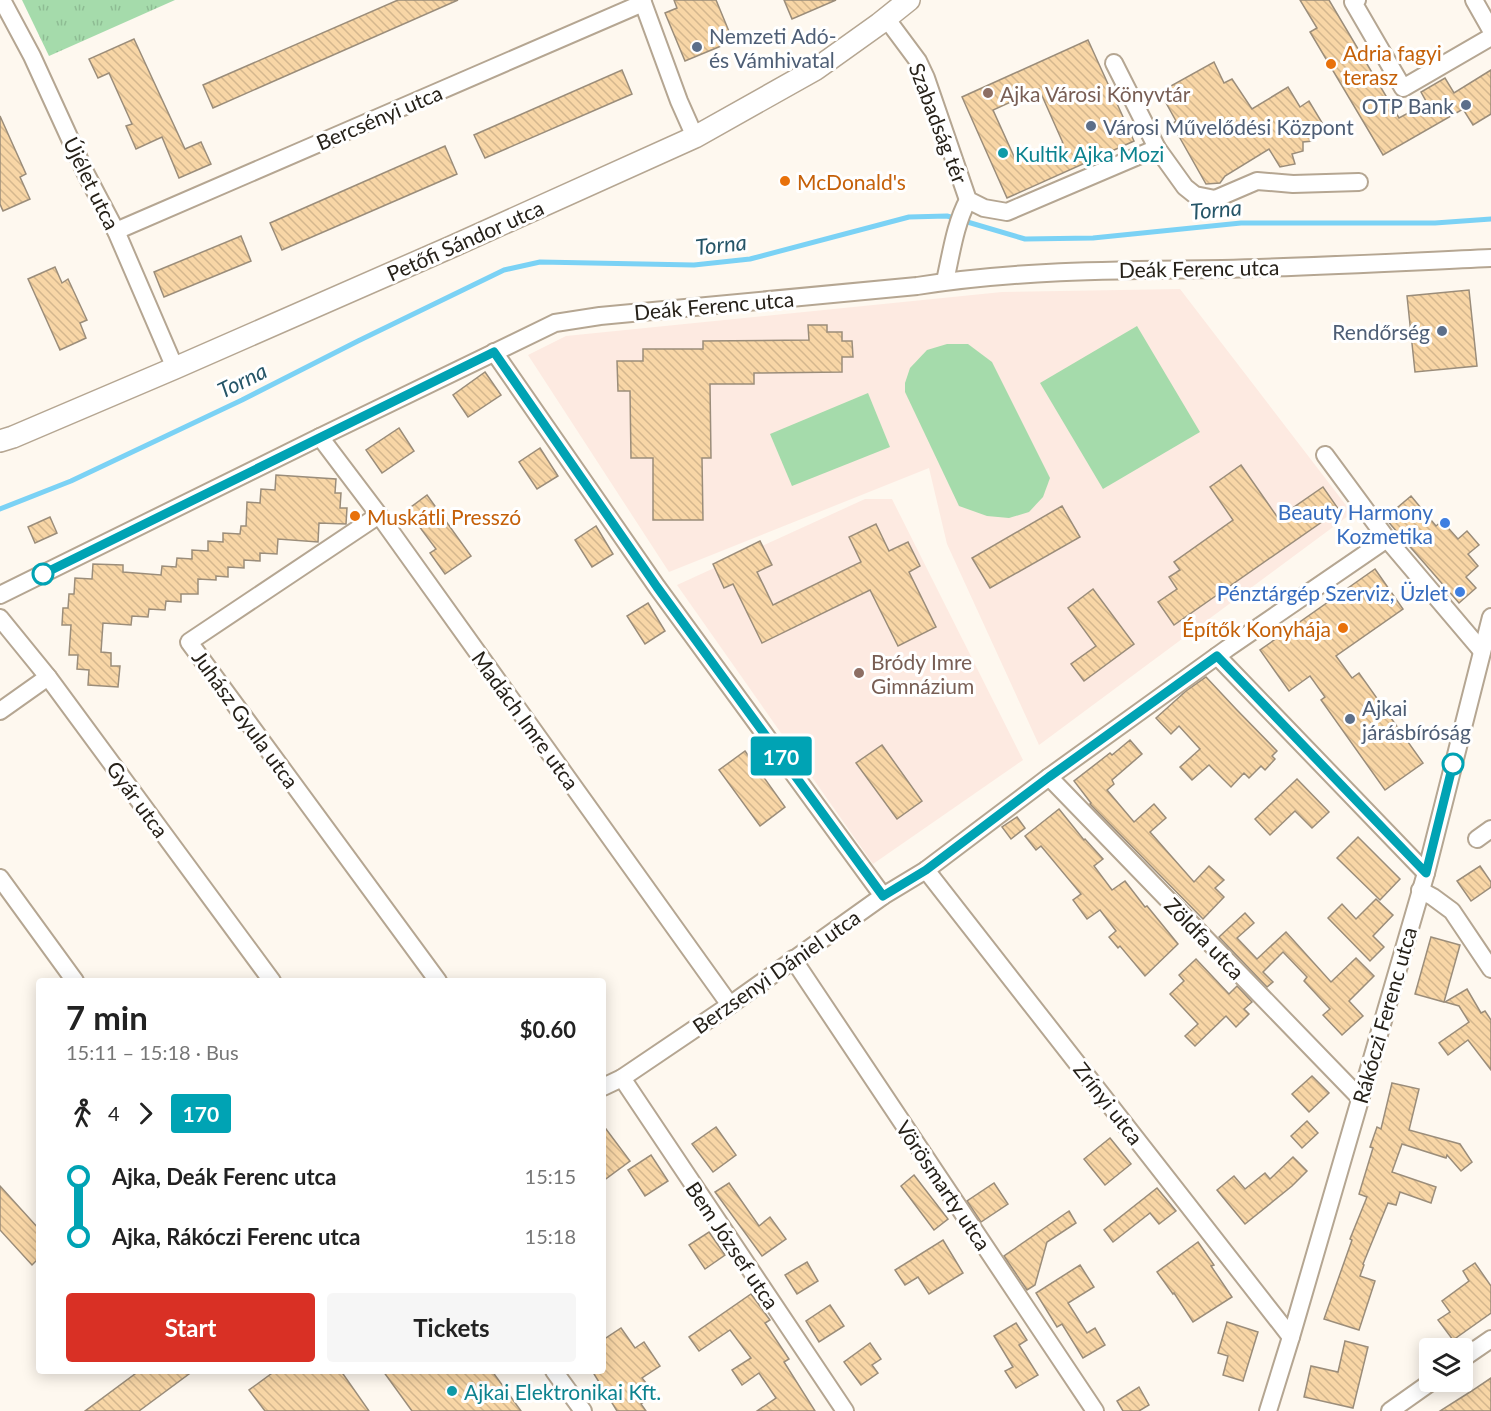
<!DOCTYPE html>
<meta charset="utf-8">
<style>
:root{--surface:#fff;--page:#f6f6f6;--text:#222;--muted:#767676;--accent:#d93025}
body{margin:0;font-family:Lato,sans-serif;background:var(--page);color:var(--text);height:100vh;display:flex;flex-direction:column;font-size:22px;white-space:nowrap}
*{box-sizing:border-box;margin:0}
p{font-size:20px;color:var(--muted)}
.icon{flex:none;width:33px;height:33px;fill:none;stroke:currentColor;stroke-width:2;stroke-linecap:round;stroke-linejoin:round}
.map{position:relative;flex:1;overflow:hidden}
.side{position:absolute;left:36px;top:978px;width:570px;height:396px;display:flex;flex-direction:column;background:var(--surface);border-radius:6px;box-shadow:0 3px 15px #0003}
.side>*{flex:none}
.badge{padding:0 12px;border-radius:4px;font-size:21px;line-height:39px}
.buttons{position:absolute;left:1419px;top:1338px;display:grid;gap:12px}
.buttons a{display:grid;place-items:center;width:54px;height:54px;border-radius:6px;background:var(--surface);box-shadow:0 3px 15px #0003;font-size:30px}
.map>.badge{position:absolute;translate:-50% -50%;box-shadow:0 0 0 3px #fff}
.legs{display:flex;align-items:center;gap:9px;height:66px;padding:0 30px;font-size:20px}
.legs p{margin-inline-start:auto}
.headline{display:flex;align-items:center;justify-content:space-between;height:102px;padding:0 30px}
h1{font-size:33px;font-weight:700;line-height:45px}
.cta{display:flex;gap:12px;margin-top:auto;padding:12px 30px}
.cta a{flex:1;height:69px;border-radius:6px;background:var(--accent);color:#fff;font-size:24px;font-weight:700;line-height:69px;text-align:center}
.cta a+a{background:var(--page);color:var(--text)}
ul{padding:0 30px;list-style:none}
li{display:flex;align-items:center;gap:21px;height:60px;font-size:22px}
li i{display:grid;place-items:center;width:9px;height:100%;margin:0 8px;background:currentColor}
li i::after{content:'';width:15px;height:15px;margin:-8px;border:4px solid;border-radius:50%;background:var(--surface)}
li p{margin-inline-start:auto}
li:first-child i{background:linear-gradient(#0000 50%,currentColor 0)}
li:last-child i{background:linear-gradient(currentColor 50%,#0000 0)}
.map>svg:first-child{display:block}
.education{fill:#fdeae1}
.grass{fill:url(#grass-tufts)}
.pitch{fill:#a5dbab}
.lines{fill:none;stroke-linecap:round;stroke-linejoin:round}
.stream{stroke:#7bd2f5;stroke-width:5}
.building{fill:url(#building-back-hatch);stroke:#9b8d7a;stroke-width:1.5;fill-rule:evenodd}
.minor-casing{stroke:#b5a692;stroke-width:20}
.major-casing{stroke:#b5a692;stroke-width:24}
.minor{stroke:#fff;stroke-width:16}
.major{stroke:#fff;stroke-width:21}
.line-1-casing{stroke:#fff;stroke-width:14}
.line-1{stroke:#00a3b4;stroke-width:9}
.service-dot{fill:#5c6f8a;stroke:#fff;stroke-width:2}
.food-dot{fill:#e8710a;stroke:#fff;stroke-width:2}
.education-dot{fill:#8d6e63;stroke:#fff;stroke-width:2}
.culture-dot{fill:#0f9aa8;stroke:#fff;stroke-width:2}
.shop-dot{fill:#3f7fe0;stroke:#fff;stroke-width:2}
.stop-1-dot{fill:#fff;stroke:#00a3b4;stroke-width:3}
.labels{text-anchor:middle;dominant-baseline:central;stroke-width:6;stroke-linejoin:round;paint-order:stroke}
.service-label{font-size:21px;fill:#4e5e75;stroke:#fff;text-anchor:start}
.food-label{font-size:21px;fill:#c56008;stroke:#fff;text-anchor:start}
.education-label{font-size:21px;fill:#785e54;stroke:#fff;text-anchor:start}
.street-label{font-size:21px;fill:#262119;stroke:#fff}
.culture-label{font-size:21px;fill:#0d838f;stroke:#fff;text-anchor:start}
.shop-label{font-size:21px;fill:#366cbe;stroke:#fff;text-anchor:end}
.water-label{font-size:22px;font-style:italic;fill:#255568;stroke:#fff}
</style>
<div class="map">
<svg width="1491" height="1411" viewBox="0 0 1491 1411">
<defs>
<pattern id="grass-tufts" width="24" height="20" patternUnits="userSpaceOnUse" patternTransform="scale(1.5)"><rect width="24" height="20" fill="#a5dbab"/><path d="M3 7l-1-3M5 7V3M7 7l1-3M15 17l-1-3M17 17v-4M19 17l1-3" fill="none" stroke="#8ebc93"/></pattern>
<pattern id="building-back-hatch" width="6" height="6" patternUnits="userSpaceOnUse" patternTransform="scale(1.5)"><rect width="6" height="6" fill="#f8d6a6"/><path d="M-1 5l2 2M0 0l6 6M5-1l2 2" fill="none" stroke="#d4b78e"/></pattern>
</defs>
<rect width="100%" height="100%" fill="#fef8ef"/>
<!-- education -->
<g class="education">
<path d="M1180,289L1352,513L1039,745L947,544L929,468L669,572L528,355L566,336L1002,292Z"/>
<path d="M865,499H892L1023,760L873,864L677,585Z"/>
</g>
<!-- grass -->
<path class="grass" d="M22,0H175L49,56Z"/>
<!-- pitch -->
<g class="pitch">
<path d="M1137,326L1200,432L1103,489L1040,383Z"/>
<path d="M947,344H968L992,362L1050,478L1043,497L1029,512L1009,518L987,516L959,506L905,392V383L910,368L927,350Z"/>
<path d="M868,393L890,447L792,486L770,434Z"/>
</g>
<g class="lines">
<!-- stream -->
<path class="stream" d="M0,509L71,481L242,400L358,341L504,270L540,262L694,265L750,259L909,217L947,216L1025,239L1093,238L1241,223H1435L1491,219"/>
</g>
<!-- building -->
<g class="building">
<path d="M398,0H458L213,108L203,85Z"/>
<path d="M674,0H716L733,41L685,61L665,13L677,8Z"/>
<path d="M784,0H836L792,19Z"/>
<path d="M1300,0H1329L1399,118L1427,103L1421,92L1445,78L1454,93L1491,70V114L1473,125L1463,109L1383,155L1310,32L1317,28Z"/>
<path d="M134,39L185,149L201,142L211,164L179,178L162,137L136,149L126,126L132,124L109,73L98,78L89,59Z"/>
<path d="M1088,40L1134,141L1007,198L962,97ZM1039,89L1063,143L1017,163L993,110Z"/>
<path d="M1214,62L1224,83L1232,79L1252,109L1288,87L1300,107L1309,101L1324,126L1315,132L1313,141L1303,142V151L1292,154L1295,164L1280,167L1269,149L1225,176L1220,183L1206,184L1172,124L1176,121L1160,92Z"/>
<path d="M622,70L632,94L485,158L474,135Z"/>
<path d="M0,116L26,174L20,177L30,199L3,211L0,204Z"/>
<path d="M445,146L457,174L282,250L270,223Z"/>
<path d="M241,236L251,261L164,297L154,272Z"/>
<path d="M55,267L62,283L68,279L87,320L80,323L86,338L60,350L28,279Z"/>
<path d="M1469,290L1477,366L1415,372L1407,296Z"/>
<path d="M808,325H827V332H842V341H852L853,357H842V372L754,373V384H710L711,458H702L703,520H653V458H631L630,391H618L617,361H643V349H703V341L809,340Z"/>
<path d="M485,372L501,395L468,417L453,395Z"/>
<path d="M399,428L414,451L382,473L366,450Z"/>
<path d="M540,448L558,476L537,489L519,462Z"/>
<path d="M1241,465L1278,518L1323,487L1339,510L1174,625L1158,602L1177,589L1169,577L1180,570L1174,562L1233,520L1210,487Z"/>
<path d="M276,475L336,479L335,493H341L340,508H347L346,524L319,523L318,542L278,539L277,554L260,553V561L244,560V568L228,567V577L216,576V580L198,579V594H181V602L166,601L165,610L149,609L148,617L132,616L131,625L103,623L101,652L111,653V666H120L118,687L88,685L89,670L77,669L78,655H69L71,625H62L63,608H68L69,594H74L75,578L92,579L93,564L123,565V572L161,575L162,566L176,567L177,558L192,559V550L208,551V541L223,542V533L240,534L241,526H246L247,502L260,503L261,489L275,490Z"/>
<path d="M427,495L471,556L445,574L430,553L436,549L407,510Z"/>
<path d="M1411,496L1436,526L1442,521L1458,539L1467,531L1479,545L1468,554L1478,566L1466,577L1476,588L1459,603L1385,518Z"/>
<path d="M1062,506L1080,537L990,588L972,558Z"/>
<path d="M50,517L57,533L35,543L28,527Z"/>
<path d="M876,524L889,551L908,542L920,566L909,572L936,627L898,646L870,590L762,643L733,584L724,588L713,564L760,541L772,565L757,572L773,605L861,562L849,537Z"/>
<path d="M596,526L613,554L592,567L575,540Z"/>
<path d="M1375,569L1403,609L1336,656L1352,678L1359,673L1423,763L1385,790L1321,700L1325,697L1310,676L1289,691L1260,650Z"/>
<path d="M1093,589L1134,644L1084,681L1071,664L1096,646L1068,608Z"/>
<path d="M648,603L665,631L645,644L627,616Z"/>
<path d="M1206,677L1236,709L1277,751L1272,756L1275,759L1265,770L1261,766L1249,778L1244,773L1231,787L1209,765L1192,780L1180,767L1200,749L1179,726L1171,734L1156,718L1186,691Z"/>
<path d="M1130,740L1142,754L1112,780L1114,784L1107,790L1134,822L1154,804L1166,818L1150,832L1194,882L1209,866L1224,880L1215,888L1224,897L1203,919L1090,804L1091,803L1074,781L1110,753L1112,755Z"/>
<path d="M882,745L922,801L897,819L856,763Z"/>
<path d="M745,751L785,807L760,826L719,770Z"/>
<path d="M1297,779L1329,812L1312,828L1295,811L1270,835L1255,819Z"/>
<path d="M1059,809L1084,840L1085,839L1103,859L1094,866L1112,890L1125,881L1145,907L1147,906L1178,944L1145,976L1120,946L1118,948L1109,937L1116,931L1100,910L1087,919L1073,900L1081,894L1041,846L1036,850L1025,836Z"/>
<path d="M1017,817L1025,828L1011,839L1002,827Z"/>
<path d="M1358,837L1400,879L1380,900L1337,858Z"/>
<path d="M1480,866L1491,882V887L1471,901L1457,881Z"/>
<path d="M1376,899L1393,915L1373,936L1384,947L1370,961L1328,918L1342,904L1356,919Z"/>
<path d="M1245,913L1254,923L1237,938L1257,959L1286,932L1331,982L1356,958L1374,976L1349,1001L1363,1016L1342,1035L1323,1015L1330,1009L1304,981L1307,977L1283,952L1263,972L1273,982L1267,987L1219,937Z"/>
<path d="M1431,937L1460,945L1444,1002L1415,994Z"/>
<path d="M1196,959L1229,994L1237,986L1252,1002L1244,1009L1249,1014L1236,1027L1226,1016L1195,1046L1185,1036L1198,1024L1170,994L1184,981L1179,975Z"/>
<path d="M1467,989L1481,1013L1485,1011L1491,1020V1070L1468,1040L1448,1055L1439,1043L1469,1022L1459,1006L1445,1002Z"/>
<path d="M1312,1076L1329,1093L1309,1112L1292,1094Z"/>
<path d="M1392,1083L1419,1089L1409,1130L1460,1144L1472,1162L1461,1171L1447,1155L1446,1158L1402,1144L1392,1172L1436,1187L1431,1203L1400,1192L1396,1205L1388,1203L1363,1264L1364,1265L1360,1276L1375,1281L1359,1330L1324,1319L1352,1240L1350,1239L1367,1197L1359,1194L1373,1148L1370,1147L1377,1127L1381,1129Z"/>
<path d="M1307,1121L1318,1133L1302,1148L1291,1136Z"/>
<path d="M603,1125L630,1161L603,1181Z"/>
<path d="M716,1127L736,1155L713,1172L692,1144Z"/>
<path d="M1110,1138L1131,1164L1105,1185L1084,1159Z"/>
<path d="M651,1155L668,1181L645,1196L628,1170Z"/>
<path d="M1293,1157L1307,1171L1292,1186L1245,1224L1217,1190L1234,1176L1245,1189L1265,1173L1270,1179Z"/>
<path d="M914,1175L948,1219L934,1230L901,1186Z"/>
<path d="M729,1183L759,1226L770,1217L786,1239L762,1256L715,1192Z"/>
<path d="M994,1183L1008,1204L981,1222L967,1201Z"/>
<path d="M0,1186L39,1229V1258L32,1265L0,1230Z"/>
<path d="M1157,1188L1176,1211L1159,1224L1150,1213L1113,1242L1104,1230Z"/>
<path d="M1069,1211L1076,1223L1047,1242L1035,1285L1027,1290L1004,1256Z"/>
<path d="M709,1232L725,1255L705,1269L689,1245Z"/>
<path d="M943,1240L963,1273L929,1294L918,1277L905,1285L895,1270Z"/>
<path d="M1198,1242L1214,1265L1211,1266L1232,1297L1193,1322L1174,1293L1173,1294L1157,1272Z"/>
<path d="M807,1262L818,1281L797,1294L785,1275Z"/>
<path d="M1475,1263L1491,1286V1313L1453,1340L1438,1320L1450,1312L1442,1301L1469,1281L1463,1271Z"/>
<path d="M1080,1265L1094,1287L1068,1303L1087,1333L1095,1328L1105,1345L1083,1358L1062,1324L1057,1327L1036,1293Z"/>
<path d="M751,1294L770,1320L765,1323L789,1359L784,1362L815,1411H757L776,1398L759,1373L742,1385L732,1370L751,1358L730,1330L699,1351L689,1337Z"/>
<path d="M830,1305L844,1326L819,1342L806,1321Z"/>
<path d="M1227,1322L1258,1332L1243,1381L1223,1375L1228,1356L1218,1353Z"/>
<path d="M1016,1323L1027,1340L1019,1345L1038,1375L1016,1388L1005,1371L1013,1367L994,1336Z"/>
<path d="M621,1328L635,1348L644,1342L660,1366L642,1378L655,1394L641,1404L646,1411H617L594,1374L599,1371H603V1340Z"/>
<path d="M1345,1341L1368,1347L1353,1408L1304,1397L1311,1366L1338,1372Z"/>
<path d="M870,1343L881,1359L872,1365L878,1373L861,1385L844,1362Z"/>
<path d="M139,1371H193L139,1411H85Z"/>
<path d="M275,1371H341L369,1411H265L249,1390Z"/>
<path d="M383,1371H492L521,1411H412Z"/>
<path d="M1491,1378V1411H1440L1470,1392Z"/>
<path d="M1139,1387L1149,1405L1139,1411H1123L1117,1401Z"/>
</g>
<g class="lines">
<defs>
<g id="minor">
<path d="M2,0L32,56L86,174L116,231L175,368"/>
<path d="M642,0L679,101L695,137"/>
<path d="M1357,0L1353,2L1403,88L1491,37"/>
<path d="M1474,0L1491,30"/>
<path d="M886,18L918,61L926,78L968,200L984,208L1007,212L1157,148L1185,187L1195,195L1215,199L1257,181L1293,184L1359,182"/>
<path d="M1114,63L1157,148"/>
<path d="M116,231L643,3"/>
<path d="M945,281C951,255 955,224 968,200"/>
<path d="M494,352L657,587L883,896"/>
<path d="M320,437L379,515L730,1005"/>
<path d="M379,515L189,642L438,981"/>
<path d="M1387,539L1482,651"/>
<path d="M0,595L320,437L555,323L600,316L917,286C1017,270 1120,270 1222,269C1311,267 1401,262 1491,258"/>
<path d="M0,618L48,677L272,981"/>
<path d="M1217,656L1426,873"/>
<path d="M0,711L48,677"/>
<path d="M1049,777L1361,1099"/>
<path d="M1477,839L1491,829"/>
<path d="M926,870L1291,1337"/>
<path d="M0,878L75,981"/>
<path d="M1420,890L1433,897L1452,911L1491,969"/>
<path d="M793,959L1095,1411"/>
<path d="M622,1078L845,1411"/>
<path d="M603,1087L622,1078L730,1005L883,896L926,870L1049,777L1228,648L1387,539L1325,455"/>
<path d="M1462,1359L1491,1339"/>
<path d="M554,1371L583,1411"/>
<path d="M1268,1411L1291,1337L1426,873L1491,617"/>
<path d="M1390,1411L1431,1382"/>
</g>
<path id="major" d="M0,441L13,437L175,368L451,247L695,137L816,69L879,24L909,0"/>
</defs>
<!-- minor casing -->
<use href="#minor" class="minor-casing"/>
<!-- major casing -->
<use href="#major" class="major-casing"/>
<!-- minor -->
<use href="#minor" class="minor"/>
<!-- major -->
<use href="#major" class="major"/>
</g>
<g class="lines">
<defs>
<path id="line-1" d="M43,574L494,352L657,587L883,896L926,870L1049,777L1217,656L1426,873L1453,764"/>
</defs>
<!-- line-1 casing -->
<use href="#line-1" class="line-1-casing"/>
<!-- line-1 -->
<use href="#line-1" class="line-1"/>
</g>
<!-- markers -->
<g class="service-dot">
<circle cx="697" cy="47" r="6"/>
<circle cx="1466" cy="105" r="6"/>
<circle cx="1091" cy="126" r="6"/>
<circle cx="1442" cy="331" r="6"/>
<circle cx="1350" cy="719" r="6"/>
</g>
<g class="food-dot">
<circle cx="1331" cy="64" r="6"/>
<circle cx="785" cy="181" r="6"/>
<circle cx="355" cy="516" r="6"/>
<circle cx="1343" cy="628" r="6"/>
</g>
<g class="education-dot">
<circle cx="988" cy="93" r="6"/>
<circle cx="859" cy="673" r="6"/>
</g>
<g class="culture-dot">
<circle cx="1003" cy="153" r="6"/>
<circle cx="452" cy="1391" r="6"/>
</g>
<g class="shop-dot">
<circle cx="1445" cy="523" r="6"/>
<circle cx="1460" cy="592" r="6"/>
</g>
<g class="stop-1-dot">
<circle cx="43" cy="574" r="10"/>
<circle cx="1453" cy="764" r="10"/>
</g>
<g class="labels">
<!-- service labels -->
<g class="service-label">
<text x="709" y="35">Nemzeti Adó-<tspan x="709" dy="24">és Vámhivatal</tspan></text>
<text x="1454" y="105" text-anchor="end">OTP Bank</text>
<text x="1103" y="126">Városi Művelődési Központ</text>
<text x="1430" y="331" text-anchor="end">Rendőrség</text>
<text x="1362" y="707">Ajkai<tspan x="1362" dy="24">járásbíróság</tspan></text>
</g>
<!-- food labels -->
<g class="food-label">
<text x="1343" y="52">Adria fagyi<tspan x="1343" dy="24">terasz</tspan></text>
<text x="797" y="181">McDonald's</text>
<text x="367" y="516">Muskátli Presszó</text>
<text x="1331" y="628" text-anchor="end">Építők Konyhája</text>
</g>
<!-- education labels -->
<g class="education-label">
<text x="1000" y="93">Ajka Városi Könyvtár</text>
<text x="871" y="661">Bródy Imre<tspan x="871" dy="24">Gimnázium</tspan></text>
</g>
<!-- street labels -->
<g class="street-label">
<text transform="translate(379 117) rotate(-23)">Bercsényi utca</text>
<text transform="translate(939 123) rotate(69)">Szabadság tér</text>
<text transform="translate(92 183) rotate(64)">Újélet utca</text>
<text transform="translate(465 240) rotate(-24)">Petőfi Sándor utca</text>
<text transform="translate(1199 268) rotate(-1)">Deák Ferenc utca</text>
<text transform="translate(714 305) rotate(-5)">Deák Ferenc utca</text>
<text transform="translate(246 719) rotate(54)">Juhász Gyula utca</text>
<text transform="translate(526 720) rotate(54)">Madách Imre utca</text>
<text transform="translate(138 799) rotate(54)">Gyár utca</text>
<text transform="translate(1205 938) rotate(46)">Zöldfa utca</text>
<text transform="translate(776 971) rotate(-35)">Berzsenyi Dániel utca</text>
<text transform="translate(1384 1015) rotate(-74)">Rákóczi Ferenc utca</text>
<text transform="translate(1109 1103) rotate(52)">Zrínyi utca</text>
<text transform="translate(944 1185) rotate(56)">Vörösmarty utca</text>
<text transform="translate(733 1245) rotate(56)">Bem József utca</text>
</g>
<!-- culture labels -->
<g class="culture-label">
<text x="1015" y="153">Kultik Ajka Mozi</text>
<text x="464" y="1391">Ajkai Elektronikai Kft.</text>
</g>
<!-- shop labels -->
<g class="shop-label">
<text x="1433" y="511">Beauty Harmony<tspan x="1433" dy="24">Kozmetika</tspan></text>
<text x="1448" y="592">Pénztárgép Szerviz, Üzlet</text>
</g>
<!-- water labels -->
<g class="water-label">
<text transform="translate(1216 209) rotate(-5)">Torna</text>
<text transform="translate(721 244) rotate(-6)">Torna</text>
<text transform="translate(242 380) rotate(-26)">Torna</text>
</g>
</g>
</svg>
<div class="buttons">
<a><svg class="icon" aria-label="layers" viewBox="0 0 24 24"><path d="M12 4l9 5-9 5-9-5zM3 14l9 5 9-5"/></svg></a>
</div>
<b class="badge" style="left:781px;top:756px;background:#00a3b4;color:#fff">170</b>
<section class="side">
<div class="headline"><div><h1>7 min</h1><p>15:11 – 15:18 · Bus</p></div><b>$0.60</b></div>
<div class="legs"><svg class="icon" aria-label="walk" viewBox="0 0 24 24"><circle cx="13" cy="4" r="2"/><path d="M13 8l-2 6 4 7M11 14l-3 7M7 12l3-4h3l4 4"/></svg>4<svg class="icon" aria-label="forward" viewBox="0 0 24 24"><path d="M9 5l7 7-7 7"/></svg><b class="badge" style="background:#00a3b4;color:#fff">170</b></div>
<ul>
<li><i style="color:#00a3b4"></i><b>Ajka, Deák Ferenc utca</b><p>15:15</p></li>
<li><i style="color:#00a3b4"></i><b>Ajka, Rákóczi Ferenc utca</b><p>15:18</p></li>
</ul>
<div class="cta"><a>Start</a><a>Tickets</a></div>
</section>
</div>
